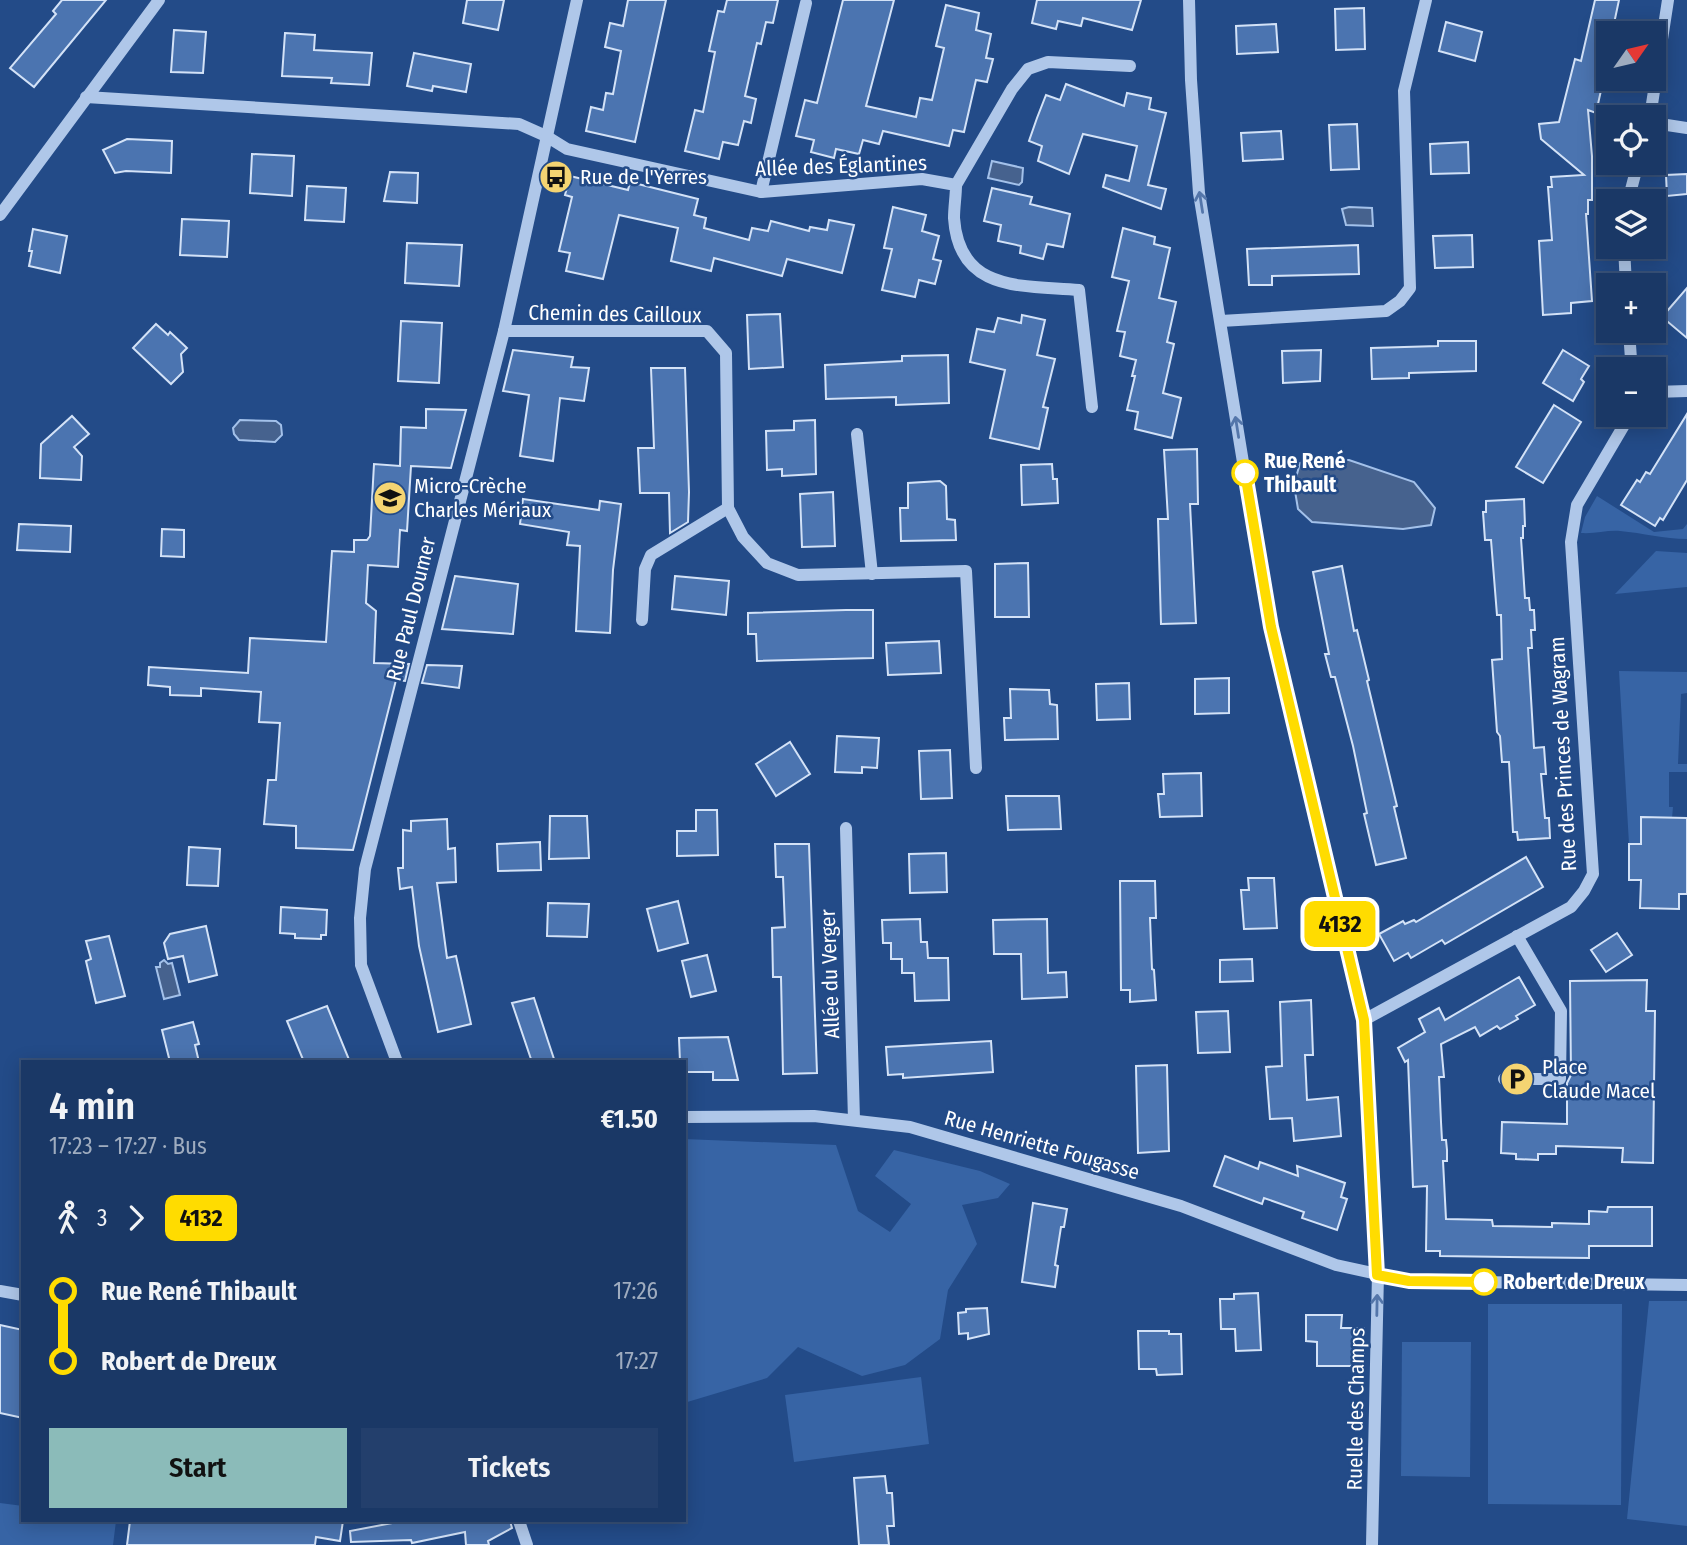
<!DOCTYPE html>
<meta charset="utf-8">
<style>
:root{--surface:#1a3866;--page:#233f6c;--text:#f1f3f6;--muted:#9facbf;--line:#38527a;--accent:#8bbbb9}
body{margin:0;font-family:"Fira Sans Condensed",sans-serif;background:var(--page);color:var(--text);height:100vh;display:flex;flex-direction:column;font-size:26px;white-space:nowrap}
*{box-sizing:border-box;margin:0}
p{font-size:23px;color:var(--muted)}
.icon{flex:none;width:38px;height:38px;fill:none;stroke:currentColor;stroke-width:2;stroke-linecap:round;stroke-linejoin:round}
.map{position:relative;flex:1;overflow:hidden}
.panel{position:absolute;left:21px;top:1060px;width:665px;height:462px;display:flex;flex-direction:column;background:var(--surface);border-radius:0px;box-shadow:0 4px 18px #0003,0 0 0 2px var(--line)}
.panel>*{flex:none}
.badge{padding:0 14px;border-radius:10px;font-size:24px;line-height:46px}
.needle{width:46px;rotate:56deg}
.buttons{position:absolute;left:1596px;top:21px;display:grid;gap:14px}
.buttons a{display:grid;place-items:center;width:70px;height:70px;border-radius:0px;background:var(--surface);box-shadow:0 4px 18px #0003,0 0 0 2px var(--line);font-size:35px}
.map>.badge{position:absolute;translate:-50% -50%;box-shadow:0 0 0 4px #fff}
.legs{display:flex;align-items:center;gap:10px;height:77px;padding:0 28px;font-size:23px}
.legs p{margin-inline-start:auto}
.overview{display:flex;align-items:center;justify-content:space-between;height:119px;padding:0 28px}
h1{font-size:38px;font-weight:600;line-height:52px}
.action{display:flex;gap:14px;margin-top:auto;padding:14px 28px}
.action a{flex:1;height:80px;border-radius:0px;background:var(--accent);color:#111;font-size:28px;font-weight:600;line-height:80px;text-align:center}
.action a+a{background:var(--page);color:var(--text)}
ul{padding:0 28px;list-style:none}
li{display:flex;align-items:center;gap:24px;height:70px;font-size:26px}
li i{display:grid;place-items:center;width:10px;height:100%;margin:0 9px;background:currentColor}
li i::after{content:'';width:18px;height:18px;margin:-9px;border:5px solid;border-radius:50%;background:var(--surface)}
li p{margin-inline-start:auto}
li:first-child i{background:linear-gradient(#0000 50%,currentColor 0)}
li:last-child i{background:linear-gradient(currentColor 50%,#0000 0)}
.map>svg:first-child{display:block}
.green{fill:#3764a5}
.water{fill:#46628e;stroke:#a3c1ea;stroke-width:2}
.building{fill:#4b74b0;stroke:#d3e2f7;stroke-width:2}
.lines{fill:none;stroke-linecap:round;stroke-linejoin:round}
.minor{stroke:#afc7e9;stroke-width:12}
.oneway{stroke:#5476aa}
.line-1-casing{stroke:#fff;stroke-width:16}
.line-1{stroke:#ffdc00;stroke-width:10}
.stop-1-dot{fill:#fff;stroke:#ffdc00;stroke-width:3.5}
.labels{text-anchor:middle;dominant-baseline:central;stroke-width:5;stroke-linejoin:round;paint-order:stroke}
.street-label{font-size:21px;fill:#fff;stroke:#234b88}
.poi-label{font-size:21px;fill:#fff;stroke:#234b88;text-anchor:start}
.stop-label{font-size:21px;font-weight:bold;fill:#fff;stroke:#234b88;text-anchor:start}
</style>
<div class="map">
<svg width="1687" height="1545" viewBox="0 0 1687 1545">
<rect width="100%" height="100%" fill="#234b88"/>
<!-- green -->
<g class="green">
<path d="M1597,496L1654,532L1683,529L1687,524V539C1664,539 1643,533 1620,531C1607,530 1595,534 1581,533L1585,517Z"/>
<path d="M1656,551L1687,553V587L1615,594Z"/>
<path d="M1619,671L1687,672V693L1681,694L1678,764H1687V772H1669V807H1673L1672,818L1641,817V844H1629Z"/>
<path d="M684,1139L836,1145L858,1211L890,1232L911,1204L875,1176L894,1150L980,1171L1010,1184L998,1198L962,1205L977,1244L948,1290L940,1339L905,1365L862,1376L798,1347L767,1378L684,1403Z"/>
<path d="M1649,1301H1687V1526L1627,1519Z"/>
<path d="M1488,1304H1622L1621,1505L1488,1504Z"/>
<path d="M1402,1342H1471L1470,1477L1401,1476Z"/>
<path d="M921,1377L929,1444L794,1462L785,1395Z"/>
<path d="M0,1503L23,1506V1521H116L113,1545H0Z"/>
</g>
<!-- water -->
<g class="water">
<path d="M992,161L1023,168L1022,182L1019,185L988,178Z"/>
<path d="M1349,207L1372,208L1373,226L1346,225L1342,209Z"/>
<path d="M240,420L276,421L281,425L282,435L275,442L239,440L234,434L233,428Z"/>
<path d="M1321,460H1349L1414,482L1435,508L1431,525L1403,529L1312,522L1298,509L1294,485L1300,463Z"/>
<path d="M164,960L168,964L172,963L180,995L164,999L156,967H160V963Z"/>
</g>
<!-- building -->
<g class="building">
<path d="M62,0H106L34,87L10,68L56,14L53,11Z"/>
<path d="M467,0H504L498,30L463,23Z"/>
<path d="M628,0H666L635,142L586,131L591,107L603,110L606,93L613,94L621,51L605,47L610,23L623,26Z"/>
<path d="M727,0H778L773,23L766,22L761,44L757,43L745,96L756,99L751,123L744,121L738,145L723,142L719,159L685,151L695,110L703,112L715,52L709,51L718,11L724,12Z"/>
<path d="M843,0H894L866,106L916,117L920,98L932,100L944,48L936,46L946,5L979,13L976,30L991,34L986,58L993,59L987,82L976,80L964,132L953,130L949,146L883,131L879,144L863,140L859,154L836,149L834,158L811,152L814,140L796,136L805,100L817,103Z"/>
<path d="M1037,0H1141L1132,30L1083,18L1081,26L1058,21L1056,29L1032,23Z"/>
<path d="M1595,0H1619L1612,33H1608V59L1596,113L1588,110L1592,156V200H1588V214H1586L1592,301L1571,303V313L1543,315L1539,241L1552,240L1548,187H1552L1551,177L1584,175L1541,139L1539,124L1559,122L1575,59L1581,61Z"/>
<path d="M1364,8L1365,49L1336,50L1335,9Z"/>
<path d="M1446,22L1482,32L1475,61L1439,51Z"/>
<path d="M1276,24L1278,52L1237,54L1236,26Z"/>
<path d="M174,30L206,32L203,73L171,72Z"/>
<path d="M285,33L315,35L314,50L372,53L369,85L331,83L332,78L282,76Z"/>
<path d="M414,53L471,64L466,92L433,86L432,91L407,86Z"/>
<path d="M1066,84L1124,106L1127,93L1151,98L1149,109L1166,113L1148,185L1166,189L1161,209L1103,187L1106,175L1129,181L1137,146L1083,134L1069,174L1038,161L1042,146L1029,141L1037,118L1046,95L1060,100Z"/>
<path d="M1357,124L1359,169L1331,170L1329,125Z"/>
<path d="M1281,131L1283,159L1243,161L1241,133Z"/>
<path d="M127,139L172,141L171,173L126,171L115,173L103,150Z"/>
<path d="M1468,142L1469,173L1431,174L1430,144Z"/>
<path d="M252,154L294,156L292,196L250,193Z"/>
<path d="M390,172L418,173L417,203L384,201Z"/>
<path d="M1687,174V194L1667,196L1666,175Z"/>
<path d="M570,176L628,190L630,182L698,199L694,215L706,218L704,228L749,240L752,228L768,231L771,221L809,231L810,227L827,230L829,220L854,225L842,273L787,259L782,276L714,258L711,271L671,261L678,228L619,215L603,279L566,271L570,253L559,251L572,197L565,195Z"/>
<path d="M307,186L346,188L344,222L305,220Z"/>
<path d="M992,188L1032,197L1030,204L1070,214L1063,247L1047,244L1043,259L1020,253L1021,246L998,241L1001,225L984,221Z"/>
<path d="M893,207L926,215L922,231L939,236L933,259L941,261L935,284L919,280L915,297L882,290L892,249L884,248Z"/>
<path d="M182,219L229,221L227,257L180,255Z"/>
<path d="M1123,228L1155,237L1154,244L1170,248L1159,298L1176,302L1167,342L1174,344L1163,393L1181,398L1172,438L1135,429L1138,412L1127,410L1135,376H1132L1136,360L1120,356L1125,332L1117,331L1129,281L1112,277Z"/>
<path d="M33,229L67,236L60,273L29,266L32,251H29Z"/>
<path d="M1472,235L1473,267L1435,268L1433,236Z"/>
<path d="M407,243L462,245L459,286L405,283Z"/>
<path d="M1358,245L1359,274L1272,276V285H1249L1247,249Z"/>
<path d="M1687,288V338L1662,317Z"/>
<path d="M780,314L783,367L749,369L747,315Z"/>
<path d="M1022,315L1045,320L1037,355L1055,359L1043,407L1048,408L1039,449L990,438L1005,370L970,362L977,329L994,332L998,318L1021,323Z"/>
<path d="M401,321L442,323L439,383L398,381Z"/>
<path d="M156,324L168,335L170,332L187,348L181,354L183,372L171,384L133,348Z"/>
<path d="M1438,341H1476V371L1409,373V378L1372,379L1371,348L1438,346Z"/>
<path d="M513,350L573,357L571,367L589,368L584,401L560,398L553,461L520,456L529,395L503,391Z"/>
<path d="M1321,350L1320,381L1283,383L1282,351Z"/>
<path d="M1563,350L1589,366L1581,379L1584,382L1573,401L1543,383Z"/>
<path d="M948,355L949,403L896,405V397L826,399L825,365L902,361V356Z"/>
<path d="M651,368H685L689,492L688,522L670,533L669,493H640L638,448H654Z"/>
<path d="M1554,405L1581,422L1543,483L1516,467Z"/>
<path d="M426,409L466,410L451,468L411,466L407,531L400,530L398,567L368,565L366,603L376,611L374,663L409,664L405,681L396,680L353,850L296,848V826L264,824L268,780H276L280,723L259,722L261,692L201,688V696L170,695V687L148,685L149,667L248,673L250,638L326,642L332,551L354,552V540H367L370,536L374,464L400,466L401,427L426,428Z"/>
<path d="M1687,414V480L1663,520L1660,518L1655,526L1621,505L1637,480L1640,482L1646,472L1650,474Z"/>
<path d="M72,416L89,434L74,447L82,456L81,480L40,478L41,444Z"/>
<path d="M815,420L816,474L782,476V469L767,470L766,431L794,430V421Z"/>
<path d="M1197,449L1198,504H1190L1196,623L1161,624L1158,519H1168L1164,450Z"/>
<path d="M1052,464L1053,479H1057L1058,503L1022,505L1021,465Z"/>
<path d="M940,481L946,486L947,519L955,520L956,540L901,541L900,508H908V483Z"/>
<path d="M833,492L835,546L802,547L800,494Z"/>
<path d="M523,499L599,510L600,501L621,504L613,570L610,633L576,631L580,546L567,545L569,532L520,524Z"/>
<path d="M1524,499L1525,526H1523V538H1521L1525,598H1529L1530,610H1534L1535,630H1531L1532,648H1528L1534,748L1544,747L1546,774H1541L1545,818H1549L1550,838L1518,840L1517,832H1513L1509,762H1502L1500,736L1497,732L1492,660L1502,659L1501,615H1497L1491,540H1485L1483,512H1486V501Z"/>
<path d="M19,524L71,526L70,552L17,550Z"/>
<path d="M162,529L184,530V557L161,556Z"/>
<path d="M1028,563L1029,617H995V564Z"/>
<path d="M1342,566L1354,631L1357,630L1369,680L1367,681L1397,806L1394,807L1406,858L1376,865L1364,814L1367,813L1353,746L1335,677H1331L1325,654H1329L1313,572Z"/>
<path d="M455,576L518,584L513,634L442,629Z"/>
<path d="M675,576L729,581L726,615L672,609Z"/>
<path d="M846,610H873V658L757,661L756,634H748V613Z"/>
<path d="M939,641L941,673L888,675L886,643Z"/>
<path d="M427,665L462,666L459,688L422,683Z"/>
<path d="M1229,678V713L1195,714V679Z"/>
<path d="M1129,683L1130,719L1097,720L1096,684Z"/>
<path d="M1010,689L1049,690L1050,704L1057,705L1058,739L1005,740L1004,718H1011Z"/>
<path d="M837,736L879,738L877,768L862,767V773L835,772Z"/>
<path d="M790,742L810,774L776,796L756,764Z"/>
<path d="M950,750L952,798L921,799L919,751Z"/>
<path d="M1201,773L1202,816L1160,817L1158,794H1164L1163,774Z"/>
<path d="M1006,796H1059L1061,829L1008,830Z"/>
<path d="M696,810H717L718,855L677,856V831H696Z"/>
<path d="M550,816H587L589,858L549,859Z"/>
<path d="M1641,817L1687,818V894H1679V909L1640,908L1641,880H1629V844H1641Z"/>
<path d="M447,819L448,849L455,848L456,882L437,883L447,958L456,956L471,1024L438,1032L419,946L412,887L400,889L398,868H403V830L411,831V821Z"/>
<path d="M540,842L541,870L498,871L497,844Z"/>
<path d="M775,844H809L817,1073L783,1074L781,977H773L772,928L785,927L783,877H776Z"/>
<path d="M189,847L220,849L218,886L187,885Z"/>
<path d="M946,853L947,892L910,893L909,854Z"/>
<path d="M1526,857L1543,887L1445,944L1442,940L1411,958L1408,953L1394,961L1379,934L1403,921L1405,924L1414,920L1416,922Z"/>
<path d="M1248,878H1274L1277,928L1244,929L1241,890H1249Z"/>
<path d="M1120,881H1155L1156,918H1150L1152,969L1154,970L1156,1000L1130,1002V990H1121Z"/>
<path d="M678,901L688,943L658,951L647,909Z"/>
<path d="M548,903L589,904L587,937L547,936Z"/>
<path d="M281,907L327,910L326,935H321V939L295,938V934L280,933Z"/>
<path d="M920,919L921,942H927L928,958H948L949,1000L915,1001L914,973H902V959H891V943H883L882,920Z"/>
<path d="M1047,919L1048,973L1066,972L1067,997L1022,999L1021,954H994L993,920Z"/>
<path d="M206,926L217,975L189,982L183,956L168,959L164,943L170,934Z"/>
<path d="M1617,933L1632,955L1606,972L1591,950Z"/>
<path d="M109,936L125,996L96,1003L86,961L91,959L86,941Z"/>
<path d="M707,955L716,991L691,997L682,961Z"/>
<path d="M1252,959L1253,981L1220,982V960Z"/>
<path d="M1519,977L1535,1005L1516,1016L1518,1019L1500,1029L1497,1026L1480,1036L1475,1027L1441,1044L1444,1077H1439L1441,1122L1442,1140H1446L1447,1150V1161H1443L1446,1219L1492,1220L1493,1226L1552,1227V1223L1589,1224V1211L1607,1212L1608,1207H1652V1246H1589V1258L1440,1256V1251H1426L1427,1186L1413,1187L1408,1060L1405,1062L1398,1048L1425,1032L1419,1019L1439,1008L1445,1020Z"/>
<path d="M1647,980L1646,1011H1655L1653,1163L1622,1162L1623,1148L1556,1146V1154H1538V1160L1516,1159V1154L1501,1153L1502,1122L1567,1124V1083L1571,1075L1570,981Z"/>
<path d="M534,998L548,1041L555,1062H532L512,1003Z"/>
<path d="M1311,1000L1313,1055H1305L1307,1100L1338,1097L1341,1136L1294,1141L1292,1118L1270,1119L1266,1067L1282,1066L1280,1002Z"/>
<path d="M327,1006L350,1062H304L287,1021Z"/>
<path d="M1228,1011L1230,1052L1198,1053L1196,1012Z"/>
<path d="M193,1022L199,1044L195,1045L199,1062H170L162,1030Z"/>
<path d="M728,1037L738,1080H713V1072H684V1062H680L679,1038Z"/>
<path d="M991,1041L993,1072L903,1078V1074L888,1075L886,1047Z"/>
<path d="M1167,1065L1169,1151L1138,1153L1136,1066Z"/>
<path d="M1225,1156L1258,1169L1260,1162L1298,1176L1297,1166L1345,1183L1341,1197L1347,1199L1337,1230L1302,1218L1304,1212L1264,1198L1262,1204L1214,1186Z"/>
<path d="M1033,1203L1067,1209L1064,1227H1061L1055,1265L1058,1266L1055,1287L1022,1282Z"/>
<path d="M1258,1293L1261,1350L1236,1351L1235,1329H1221L1220,1299H1234V1294Z"/>
<path d="M987,1308L989,1334L968,1339V1333L959,1334L958,1313L966,1312V1309Z"/>
<path d="M1306,1315H1342L1341,1328H1364V1366H1317V1342L1306,1341Z"/>
<path d="M0,1325L23,1330V1418L0,1413Z"/>
<path d="M1138,1331H1169V1334H1181L1182,1374L1157,1375L1156,1369H1139Z"/>
<path d="M885,1476L887,1493H892L894,1526H887L889,1545H859L854,1478Z"/>
<path d="M130,1521H343L340,1541L316,1537L315,1545H127Z"/>
<path d="M403,1521H510L512,1528L488,1541L489,1545H466L465,1532L412,1543L411,1540L351,1542L350,1531Z"/>
</g>
<g class="lines">
<!-- minor -->
<g class="minor">
<path d="M1189,0L1191,80L1199,193L1257,548L1271,627L1364,1020L1378,1274L1372,1545"/>
<path d="M86,97L519,124L546,136L567,149L761,192L922,179L956,185C956,196 954,207 954,218C959,293 1023,285 1079,290L1092,407"/>
<path d="M1650,117L1668,0"/>
<path d="M1654,123L1687,128"/>
<path d="M956,185L1012,89L1028,69L1048,62L1130,66"/>
<path d="M761,192L806,3"/>
<path d="M1628,201L1638,163"/>
<path d="M0,215L159,0"/>
<path d="M1624,247L1626,285"/>
<path d="M1221,321L1386,311L1400,301L1410,288L1404,91L1426,0"/>
<path d="M504,331H707L726,353L728,508L743,537L767,563L798,575L966,571L976,768"/>
<path d="M1629,331L1631,359L1635,369"/>
<path d="M1654,392L1687,391"/>
<path d="M857,434L872,574"/>
<path d="M642,620L645,569L651,555L728,508"/>
<path d="M846,828L854,1120"/>
<path d="M1364,1020L1571,907L1584,891L1593,874L1571,542L1577,505L1630,415"/>
<path d="M397,1062L361,965L360,918L365,869L504,331L577,0"/>
<path d="M1504,1079H1560L1561,1011L1517,936"/>
<path d="M684,1117L814,1116L910,1127L1181,1206L1336,1265L1409,1281L1687,1285"/>
<path d="M0,1291L23,1295"/>
<path d="M519,1521L527,1545"/>
</g>
</g>
<!-- one-way arrows -->
<defs><path id="oneway-shaft" d="M-6 0H5M1.5-3L5.5 0L1.5 3" fill="none" stroke-width="1.6" stroke-linecap="round" stroke-linejoin="round" transform="scale(1.75)"/></defs>
<g class="oneway">
<use href="#oneway-shaft" transform="translate(1201 202) rotate(-99)"/>
<use href="#oneway-shaft" transform="translate(1237 427) rotate(-99)"/>
<use href="#oneway-shaft" transform="translate(1377 1305) rotate(-89)"/>
</g>
<g class="lines">
<defs>
<path id="line-1" d="M1245,473L1271,627L1364,1020L1377,1275L1409,1281L1484,1282"/>
</defs>
<!-- line-1 casing -->
<use href="#line-1" class="line-1-casing"/>
<!-- line-1 -->
<use href="#line-1" class="line-1"/>
</g>
<!-- icons -->
<defs>
<symbol id="bus-disc" viewBox="-11 -11 22 22"><circle r="9.5" fill="#f4d472" stroke="#234b88"/><path d="M-5-6H5V4H4V6H2V4H-2V6H-4V4H-5ZM-3.5-4V0h7V-4ZM-3.5 1.2v1.5H-2V1.2ZM2 1.2v1.5H3.5V1.2Z" fill="#111"/></symbol>
<symbol id="school-disc" viewBox="-11 -11 22 22"><circle r="9.5" fill="#f4d472" stroke="#234b88"/><path d="M0-5L7-2L0 1L-7-2ZM-4 1L0 2.5L4 1V4Q0 6-4 4Z" fill="#111"/></symbol>
<symbol id="parking-disc" viewBox="-11 -11 22 22"><circle r="9.5" fill="#f4d472" stroke="#234b88"/><path d="M-3.5-5.5H1a3.5 3.5 0 0 1 0 7H-1V5.5H-3.5ZM-1-3.4V-.6H.8a1.4 1.4 0 0 0 0-2.8Z" fill="#111"/></symbol>
</defs>
<g fill-rule="evenodd">
<use href="#bus-disc" x="537" y="158" width="38" height="38"/>
<use href="#school-disc" x="371" y="479" width="38" height="38"/>
<use href="#parking-disc" x="1498" y="1060" width="38" height="38"/>
</g>
<!-- markers -->
<g class="stop-1-dot">
<circle cx="1245" cy="473" r="12"/>
<circle cx="1484" cy="1282" r="12"/>
</g>
<g class="labels">
<!-- street labels -->
<g class="street-label">
<text transform="translate(841 166) rotate(-2)">Allée des Églantines</text>
<text transform="translate(615 314) rotate(1)">Chemin des Cailloux</text>
<text transform="translate(411 609) rotate(-76)">Rue Paul Doumer</text>
<text transform="translate(1563 754) rotate(-93)">Rue des Princes de Wagram</text>
<text transform="translate(830 974) rotate(-92)">Allée du Verger</text>
<text transform="translate(1042 1145) rotate(16)">Rue Henriette Fougasse</text>
<text transform="translate(1356 1409) rotate(-89)">Ruelle des Champs</text>
</g>
<!-- poi labels -->
<g class="poi-label">
<text x="580" y="177">Rue de l'Yerres</text>
<text x="414" y="486">Micro-Crèche<tspan x="414" dy="24">Charles Mériaux</tspan></text>
<text x="1542" y="1067">Place<tspan x="1542" dy="24">Claude Macel</tspan></text>
</g>
<!-- stop labels -->
<g class="stop-label">
<text x="1264" y="461">Rue René<tspan x="1264" dy="24">Thibault</tspan></text>
<text x="1503" y="1282">Robert de Dreux</text>
</g>
</g>
</svg>
<div class="buttons">
<a><svg class="needle" viewBox="-14 -14 28 28"><path d="M0-13l5 13h-10z" fill="#e53935"/><path d="M0 13l5-13h-10z" fill="#9facbf"/></svg></a>
<a><svg class="icon" aria-label="locate" viewBox="0 0 24 24"><circle cx="12" cy="12" r="6"/><path d="M12 2v4M12 18v4M2 12h4M18 12h4"/></svg></a>
<a><svg class="icon" aria-label="layers" viewBox="0 0 24 24"><path d="M12 4l9 5-9 5-9-5zM3 14l9 5 9-5"/></svg></a>
<a>+</a>
<a>−</a>
</div>
<b class="badge" style="left:1340px;top:924px;background:#ffdc00;color:#111">4132</b>
<section class="panel">
<div class="overview"><div><h1>4 min</h1><p>17:23 – 17:27 · Bus</p></div><b>€1.50</b></div>
<div class="legs"><svg class="icon" aria-label="walk" viewBox="0 0 24 24"><circle cx="13" cy="4" r="2"/><path d="M13 8l-2 6 4 7M11 14l-3 7M7 12l3-4h3l4 4"/></svg>3<svg class="icon" aria-label="forward" viewBox="0 0 24 24"><path d="M9 5l7 7-7 7"/></svg><b class="badge" style="background:#ffdc00;color:#111">4132</b></div>
<ul>
<li><i style="color:#ffdc00"></i><b>Rue René Thibault</b><p>17:26</p></li>
<li><i style="color:#ffdc00"></i><b>Robert de Dreux</b><p>17:27</p></li>
</ul>
<div class="action"><a>Start</a><a>Tickets</a></div>
</section>
</div>
